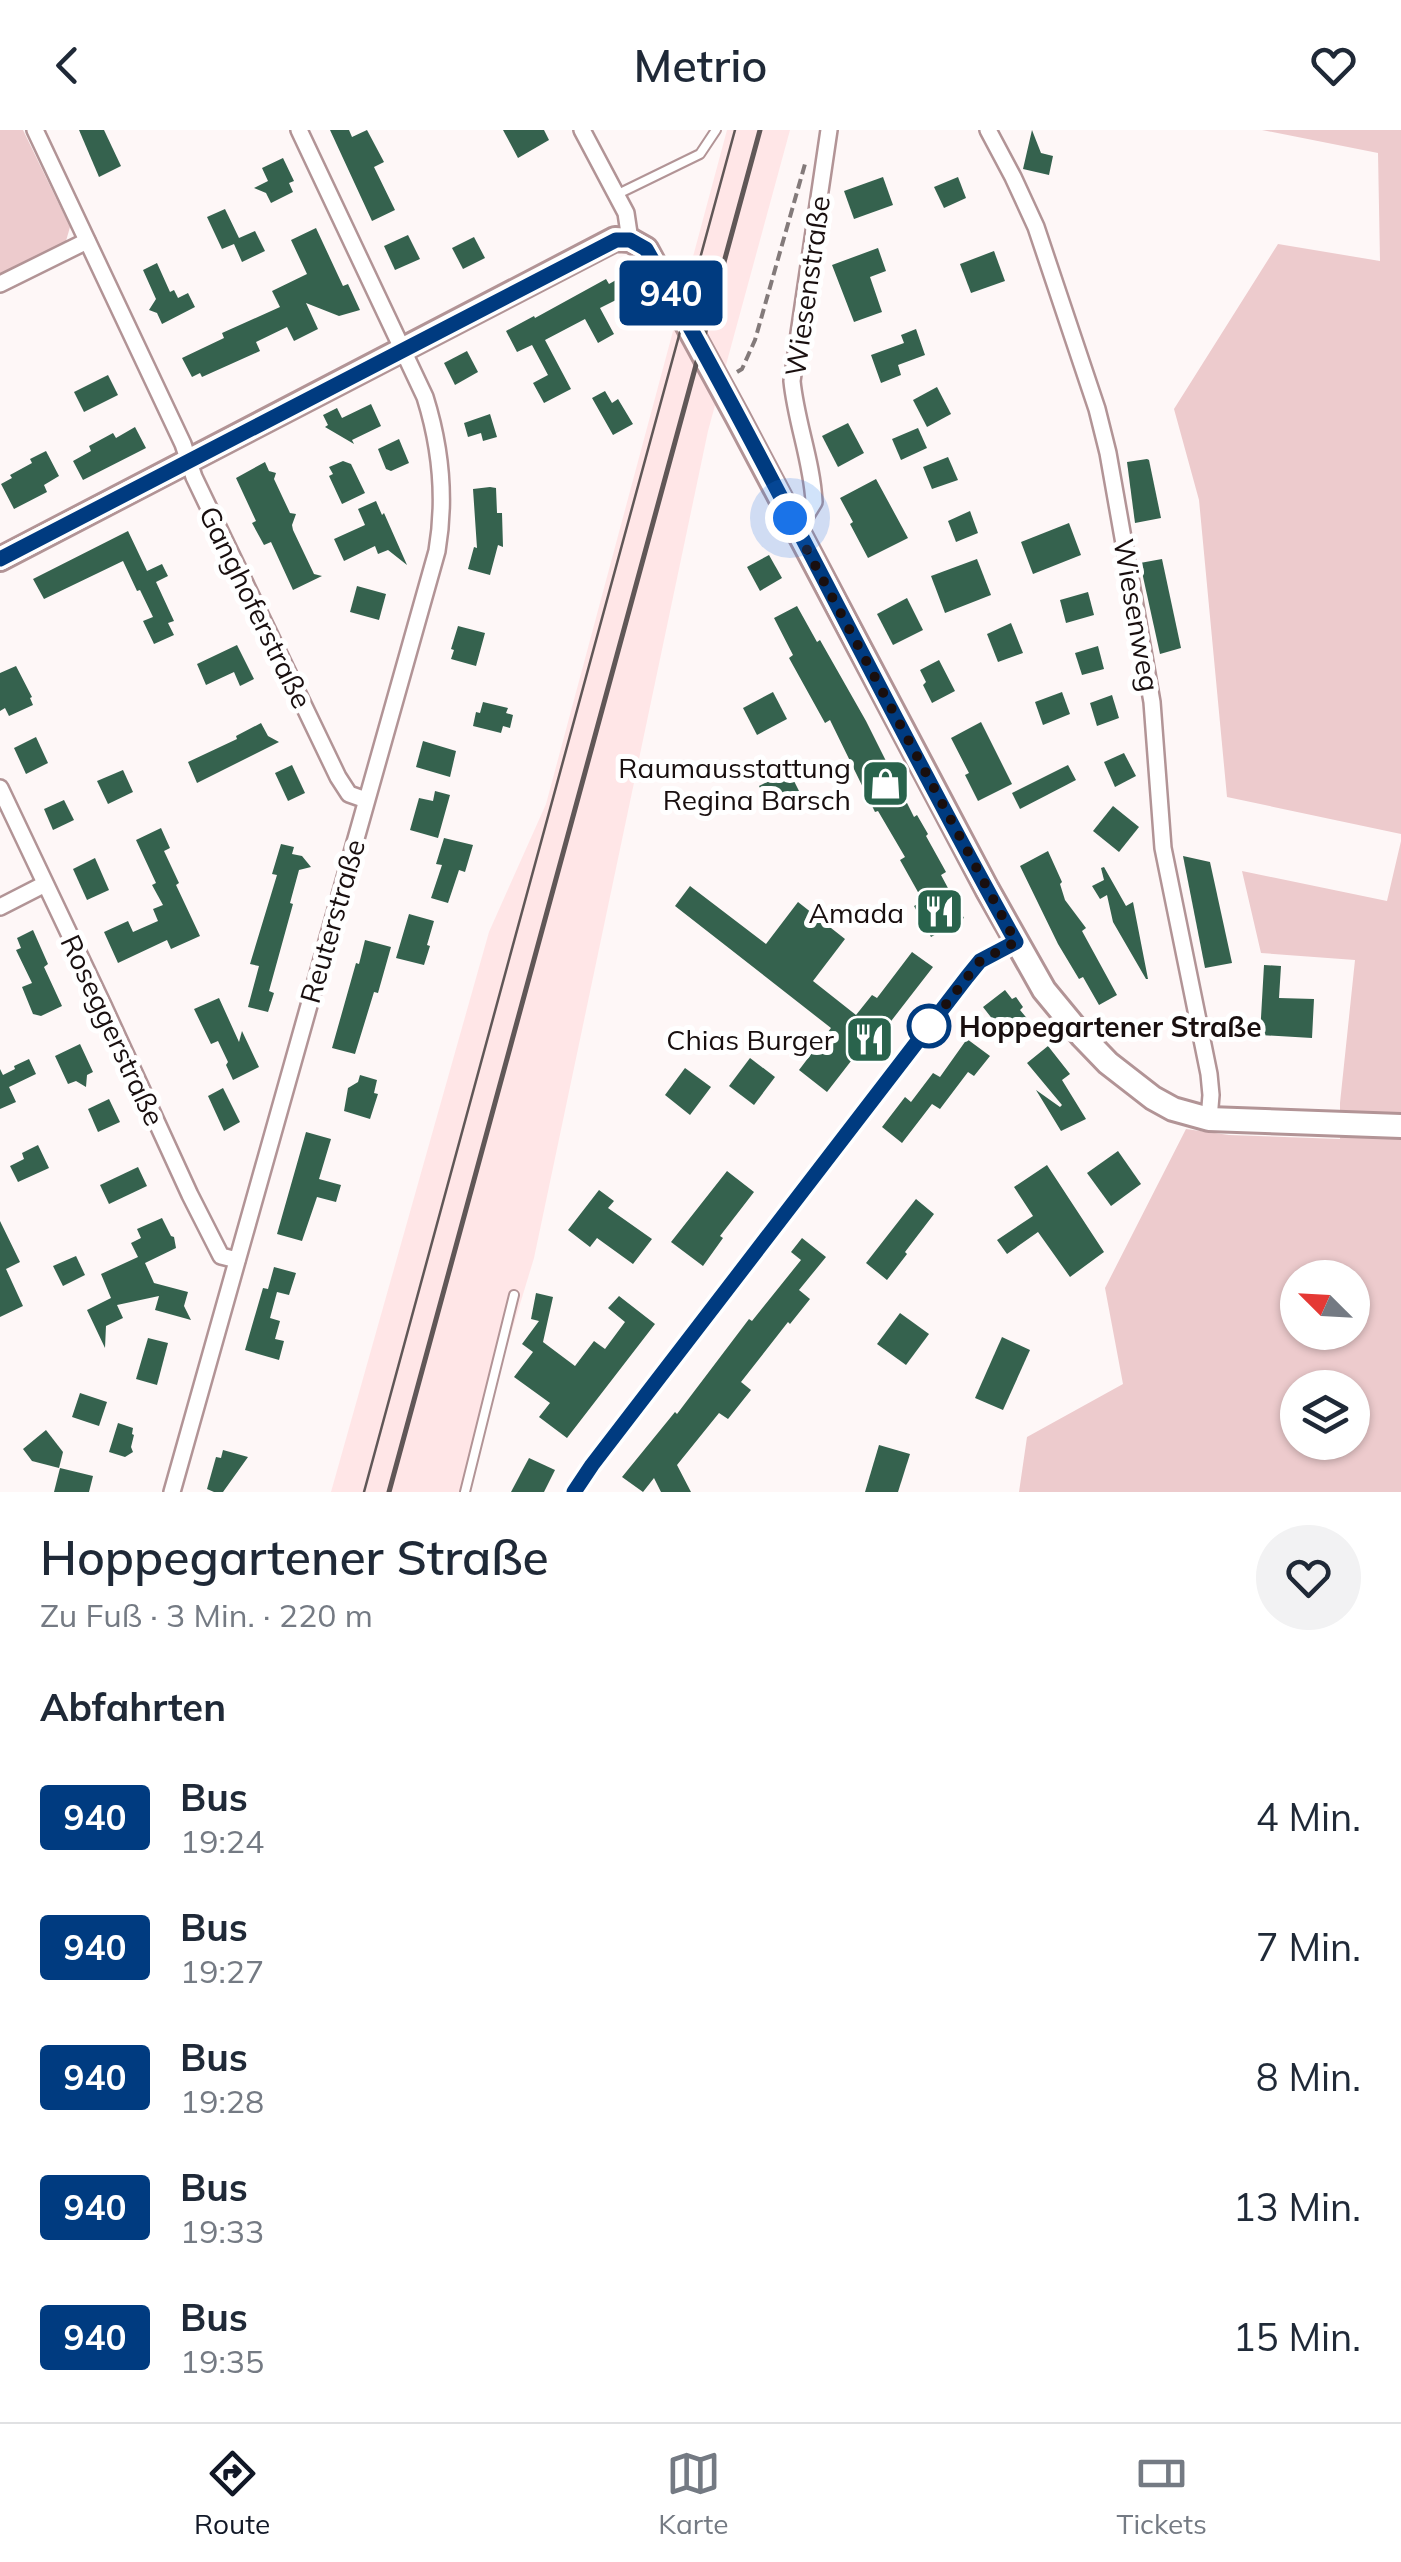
<!DOCTYPE html>
<html lang="de">
<meta charset="utf-8">
<style>
:root{--surface:#fff;--page:#f2f2f3;--text:#1f2937;--muted:#747a83;--line:#e0e1e3;--accent:#111827}
body{margin:0;font-family:Mulish,sans-serif;background:var(--page);color:var(--text);height:100vh;display:flex;flex-direction:column;font-size:38px;white-space:nowrap}
*{box-sizing:border-box;margin:0}
p{font-size:32px;color:var(--muted)}
.icon{flex:none;width:55px;height:55px;fill:none;stroke:currentColor;stroke-width:2;stroke-linecap:round;stroke-linejoin:round}
.map{position:relative;height:1362px;overflow:hidden}
.side{display:flex;flex-direction:column;background:var(--surface);flex:1}
.side>*{flex:none}
.badge{padding:0 20px;border-radius:8px;font-size:35px;line-height:65px}
.needle{width:65px;rotate:294deg}
.controls{position:absolute;left:1280px;top:1130px;display:grid;gap:20px}
.controls a{display:grid;place-items:center;width:90px;height:90px;border-radius:50%;background:var(--surface);box-shadow:0 2px 8px #0004;font-size:50px}
.you{position:absolute;width:50px;height:50px;margin:-25px;border:8px solid #fff;border-radius:50%;background:#1a73e8;box-shadow:0 0 0 15px #1a73e833}
.map>.badge{position:absolute;translate:-50% -50%;box-shadow:0 0 0 5px #fff}
h2{padding:0 40px;font-size:38px;line-height:90px}
.round{display:grid;place-items:center;flex:none;width:105px;height:105px;border-radius:52px;background:var(--page)}
.head{display:flex;align-items:center;justify-content:space-between;height:170px;padding:0 40px}
h1{font-size:48px;font-weight:600;line-height:75px}
ul{padding:0;list-style:none}
li{display:flex;align-items:center;gap:30px;height:130px;padding:0 40px}
li div{flex:1}
li b{display:block;font-size:38px}
li em{font-style:normal}
li .badge{min-width:110px;font-weight:700;text-align:center}
header{display:flex;justify-content:space-between;align-items:center;height:130px;padding:0 40px;background:var(--surface);font-size:45px;font-weight:600}
.dock{display:flex;justify-content:space-around;align-items:center;height:140px;border-top:2px solid var(--line);background:var(--surface);font-size:28px;color:var(--muted)}
.dock a{display:grid;justify-items:center;gap:5px}
.dock .on{color:var(--accent)}
.map>svg:first-child{display:block}
.built{fill:#ffe6e7}
.green{fill:#edcbcd;fill-rule:evenodd}
.building{fill:#35624e}
.lines{fill:none;stroke-linecap:round;stroke-linejoin:round}
.lane-casing{stroke:#b29496;stroke-width:12}
.street-casing{stroke:#b29496;stroke-width:20}
.secondary-casing{stroke:#b29496;stroke-width:28}
.path{stroke:#837a7a;stroke-width:4;stroke-dasharray:10 5;stroke-linecap:butt}
.lane{stroke:#fff;stroke-width:8}
.street{stroke:#fff;stroke-width:15}
.secondary{stroke:#fff;stroke-width:22}
.tram{stroke:#605757;stroke-width:2.5}
.rail{stroke:#605757;stroke-width:5}
.line-casing{stroke:#fff;stroke-width:22}
.line{stroke:#003b80;stroke-width:15}
.walk{stroke:#190f0f;stroke-width:10;stroke-dasharray:0 18}
.stop-dot{fill:#fff;stroke:#003b80;stroke-width:5}
.labels{text-anchor:middle;dominant-baseline:central;stroke-width:10;stroke-linejoin:round;paint-order:stroke}
.street-label{font-size:28px;fill:#190f0f;stroke:#fff}
.poi-label{font-size:28px;fill:#190f0f;stroke:#fff;text-anchor:end}
.stop-label{font-size:28px;font-weight:bold;fill:#190f0f;stroke:#fff;text-anchor:start}
</style>
<header><svg class="icon" aria-label="back" viewBox="0 0 24 24"><path d="M15 5l-7 7 7 7"/></svg>Metrio<svg class="icon" aria-label="heart" viewBox="0 0 24 24"><path d="M12 20l-8-8c-3-5 5-10 8-4 3-6 11-1 8 4z"/></svg></header>
<div class="map">
<svg width="1401" height="1362" viewBox="0 0 1401 1362">
<rect width="100%" height="100%" fill="#fef7f7"/>
<!-- built -->
<path class="built" d="M727,0H790L708,301L534,1128L463,1362H331L489,802L546,674Z"/>
<!-- green -->
<g class="green">
<path d="M0,0H23L70,97L66,111L57,118L0,147Z"/>
<path d="M1262,0H1401V704L1227,667L1199,370L1174,279L1278,114L1380,131L1378,23Z"/>
<path d="M1401,711V1362H1019L1027,1307L1123,1254L1105,1158L1186,999L1229,1005L1340,1009V973L1355,830L1261,823L1242,741L1387,771ZM1298,1148H1352V1202H1298ZM1298,1258H1352V1312H1298Z"/>
</g>
<!-- building -->
<g class="building">
<path d="M79,0H104L121,36L99,47Z"/>
<path d="M330,0H349L352,7L367,0L384,32L374,37L395,80L372,91Z"/>
<path d="M503,0H544L549,10L518,28Z"/>
<path d="M1032,0L1041,23L1053,26L1049,45L1023,39Z"/>
<path d="M283,28L294,51L289,53L293,62L271,73L266,63L254,58L268,51L262,38Z"/>
<path d="M883,47L893,75L854,89L844,61Z"/>
<path d="M958,47L966,68L944,78L934,57Z"/>
<path d="M225,79L239,108L255,101L265,121L242,132L234,114L222,119L207,87Z"/>
<path d="M316,98L343,156L348,154L360,180L339,186L306,173L318,199L294,211L287,197L256,212L260,221L202,247L200,243L192,247L182,228L224,208L222,203L280,177L272,161L307,144L291,110Z"/>
<path d="M408,105L420,129L395,140L384,116Z"/>
<path d="M474,107L485,128L463,139L452,118Z"/>
<path d="M878,118L886,141L870,147L882,182L854,192L832,135Z"/>
<path d="M994,121L1005,151L971,163L960,134Z"/>
<path d="M157,133L170,162L174,160L178,168L188,163L195,177L162,194L157,183L149,180L156,169L143,140Z"/>
<path d="M606,149L609,154L616,150L623,163L615,167L616,170L600,178L614,204L598,213L585,189L545,210L571,259L544,273L533,253L548,245L532,215L517,222L506,201L534,186L535,188Z"/>
<path d="M916,199L925,225L898,235L901,245L881,253L871,225L904,213L901,205Z"/>
<path d="M467,221L478,242L455,255L444,233Z"/>
<path d="M108,245L118,265L84,282L74,262Z"/>
<path d="M937,257L951,284L927,297L913,270Z"/>
<path d="M605,261L612,273L618,269L633,294L613,305L592,268Z"/>
<path d="M371,274L381,296L352,310L354,314L325,297L328,295L323,285L337,278L342,288Z"/>
<path d="M490,284L497,307L483,311L481,303L468,307L464,293Z"/>
<path d="M848,293L864,323L838,337L822,306Z"/>
<path d="M135,297L146,318L83,350L73,331L91,321L89,316L113,303L116,308Z"/>
<path d="M918,298L927,318L901,330L892,309Z"/>
<path d="M399,309L409,333L391,341L386,339L378,319Z"/>
<path d="M46,321L59,346L44,355L47,362L14,379L1,354L12,348L10,345L32,333L30,329Z"/>
<path d="M948,327L958,350L932,359L923,337Z"/>
<path d="M1147,329L1149,330L1161,388L1135,393L1127,332Z"/>
<path d="M343,331L351,334L365,363L342,374L329,346L333,344L329,337Z"/>
<path d="M265,332L269,341L276,343L274,349L290,383L296,384L292,395L293,400L314,444L322,446L293,460L271,412L264,415L252,393L256,391L236,348Z"/>
<path d="M876,349L908,408L868,428L850,394L853,392L840,368Z"/>
<path d="M490,357L496,358L497,383H502L503,417L498,415L490,445L468,439L474,417L477,418L473,359Z"/>
<path d="M376,371L382,385L384,383L407,435L388,420L378,424L375,416L344,431L334,409L365,395L358,379Z"/>
<path d="M970,381L978,403L956,412L948,391Z"/>
<path d="M1069,393L1081,425L1033,444L1021,412Z"/>
<path d="M128,401L147,441L162,434L168,446L156,452L174,491L168,493L174,505L154,514L143,491L153,487L140,460L137,461L123,431L44,469L33,449Z"/>
<path d="M769,425L782,448L760,461L747,437Z"/>
<path d="M977,429L991,465L945,483L931,446Z"/>
<path d="M1162,429L1181,518L1160,524L1140,433Z"/>
<path d="M357,456L386,464L379,490L350,482Z"/>
<path d="M1088,462L1094,485L1066,493L1060,470Z"/>
<path d="M907,468L923,500L893,515L877,484Z"/>
<path d="M797,476L817,512L820,510L866,591L914,687L917,685L928,704L926,706L946,742L941,745L964,788L931,807L914,776L923,771L900,730L905,727L878,681L875,682L830,590L825,593L789,528L793,525L774,488Z"/>
<path d="M1011,493L1023,523L998,532L987,504Z"/>
<path d="M458,496L485,503L476,536L451,529L454,520L451,519Z"/>
<path d="M237,515L254,549L240,556L234,542L206,555L197,534Z"/>
<path d="M1098,516L1104,539L1082,545L1075,523Z"/>
<path d="M939,530L955,561L932,573L923,555L926,552L920,540Z"/>
<path d="M16,536L32,567L30,568L33,575L9,586L5,578L0,581V543Z"/>
<path d="M773,562L787,589L757,605L743,578Z"/>
<path d="M1062,562L1070,584L1043,595L1035,572Z"/>
<path d="M1112,565L1119,588L1097,596L1090,573Z"/>
<path d="M483,572L508,578L506,583L513,585L510,598L503,596L501,603L473,596L476,582L480,583Z"/>
<path d="M981,592L1012,654L978,671L965,645L969,643L951,608Z"/>
<path d="M261,593L268,606L279,612L197,653L188,632L237,609L236,606Z"/>
<path d="M36,607L48,633L26,644L14,618Z"/>
<path d="M423,611L456,621L450,647L416,637Z"/>
<path d="M1124,623L1136,646L1115,657L1104,632Z"/>
<path d="M292,635L305,663L288,671L275,643Z"/>
<path d="M1068,635L1076,650L1020,679L1012,663Z"/>
<path d="M123,640L133,662L108,674L97,651Z"/>
<path d="M789,641L799,661L769,676L759,656Z"/>
<path d="M435,661L450,665L438,708L410,700L419,668L433,671Z"/>
<path d="M64,670L74,690L53,700L44,679Z"/>
<path d="M1113,676L1139,697L1119,722L1093,701Z"/>
<path d="M161,698L170,718L164,721L179,753L176,755L200,806L171,819L167,810L118,833L104,802L128,791L133,802L158,791L153,779L163,775L152,755L156,753L136,710Z"/>
<path d="M444,708L473,715L465,742L459,740L448,773L431,768L442,735L436,734Z"/>
<path d="M281,714L294,717L292,724L302,726L311,737L299,740L290,773L293,774L269,861L274,863L268,882L248,877L259,836L250,834L277,745L272,744Z"/>
<path d="M1048,721L1062,752L1060,754L1065,770L1086,798L1082,801L1117,865L1099,875L1083,847L1079,849L1058,814L1020,736Z"/>
<path d="M1183,726L1210,732L1232,833L1205,838Z"/>
<path d="M95,728L109,760L87,770L73,739Z"/>
<path d="M1104,737L1126,776L1133,772L1148,849H1146L1113,792L1107,765L1100,769L1092,756L1104,750L1101,738Z"/>
<path d="M690,756L766,814L798,772L845,809L813,851L856,885L872,865L877,868L912,822L933,837L871,917L865,913L827,962L799,940L831,898L675,776Z"/>
<path d="M409,784L434,791L427,815L430,816L424,835L396,828Z"/>
<path d="M33,800L48,834L44,837L62,876L41,886L33,884L22,857L32,853L16,820L21,818L17,808Z"/>
<path d="M365,810L391,817L378,863L374,862L355,924L332,918L356,833L359,834Z"/>
<path d="M1264,835L1281,836L1279,868L1314,869L1312,908L1260,905Z"/>
<path d="M1005,860L1012,869L1016,867L1023,877L1020,880L1030,892L1008,909L983,877Z"/>
<path d="M219,868L239,912L242,901L259,937L233,950L226,935L228,932L218,911L211,914L194,879Z"/>
<path d="M967,909L990,926L974,946L968,942L940,979L932,974L902,1013L882,997L905,967L911,972L933,943L940,947Z"/>
<path d="M80,914L93,942L87,945L86,957L76,951L68,954L55,926Z"/>
<path d="M1048,916L1070,944L1062,950L1086,989L1061,1001L1036,960L1060,977L1062,975L1027,933Z"/>
<path d="M750,928L775,947L754,975L729,956Z"/>
<path d="M29,929L36,944L9,957L16,972L0,979V939L3,945L15,939L14,936Z"/>
<path d="M685,938L711,957L690,985L665,965Z"/>
<path d="M360,945L377,950L374,963L378,964L370,989L344,981L348,958L358,952Z"/>
<path d="M223,958L240,992L224,1001L208,966Z"/>
<path d="M109,969L120,992L98,1002L88,979Z"/>
<path d="M306,1002L331,1009L319,1049L341,1055L336,1072L317,1067L302,1111L277,1104Z"/>
<path d="M38,1015L49,1038L18,1052L10,1036L24,1029L22,1023Z"/>
<path d="M1118,1021L1141,1054L1111,1076L1087,1043Z"/>
<path d="M1047,1035L1104,1122L1070,1147L1038,1102L1007,1124L997,1110L1033,1086L1014,1057Z"/>
<path d="M138,1037L147,1056L109,1074L100,1055Z"/>
<path d="M727,1041L754,1062L720,1106L723,1108L703,1136L671,1112Z"/>
<path d="M599,1060L614,1071L608,1078L652,1109L633,1134L597,1108L590,1117L568,1100Z"/>
<path d="M916,1069L934,1084L905,1122L907,1124L887,1150L866,1133Z"/>
<path d="M162,1088L171,1106L174,1107L176,1118L145,1133L154,1153L188,1162L184,1176L191,1190L155,1180L159,1166L117,1175L123,1188L106,1196L105,1218L87,1180L111,1168L101,1144L138,1127L131,1113L141,1108L137,1099Z"/>
<path d="M0,1091L20,1132L6,1139L23,1176L0,1187Z"/>
<path d="M802,1108L826,1127L799,1160L810,1169L790,1194L788,1192L741,1252L751,1260L728,1289L719,1283L677,1335L691,1362H661L654,1348L643,1362L622,1347L675,1282L677,1284L749,1189L752,1191L801,1130L791,1122Z"/>
<path d="M76,1126L85,1145L63,1156L53,1136Z"/>
<path d="M274,1137L296,1143L289,1165L277,1162L270,1188L280,1191L275,1209L284,1211L279,1230L245,1220L263,1158L268,1159Z"/>
<path d="M536,1163L553,1167L543,1212L575,1236L594,1211L605,1219L625,1192L608,1178L619,1166L655,1194L567,1308L539,1287L550,1273L514,1247L533,1222L522,1214L539,1191L531,1189Z"/>
<path d="M900,1183L929,1204L906,1235L877,1214Z"/>
<path d="M1002,1207L1030,1220L1003,1280L975,1268Z"/>
<path d="M148,1208L168,1213L157,1255L136,1249Z"/>
<path d="M80,1263L107,1272L99,1296L72,1287Z"/>
<path d="M118,1293L133,1298L132,1304L134,1305L131,1317L133,1322L125,1327L109,1322Z"/>
<path d="M46,1300L63,1322L59,1338L32,1331L23,1319Z"/>
<path d="M879,1315L910,1324L898,1362H865Z"/>
<path d="M223,1320L248,1327L223,1362H214L207,1359L216,1327L221,1328Z"/>
<path d="M529,1328L555,1340L544,1362H511Z"/>
<path d="M60,1338L93,1346L89,1362H54Z"/>
</g>
<g class="lines">
<defs>
<g id="lane">
<path d="M618,64L700,24L716,0"/>
<path d="M465,1362L514,1165"/>
</g>
<g id="street">
<path d="M35,0L183,314L194,347L338,647L349,664L366,670"/>
<path d="M582,0L626,83L630,110"/>
<path d="M988,0L1013,47L1036,97L1097,279L1108,323L1152,572L1163,718L1209,944L1211,965L1209,989"/>
<path d="M0,154L87,111"/>
<path d="M793,393L806,385L814,372C812,331 796,292 792,251L829,0"/>
<path d="M0,658L103,875L190,1065L221,1126L237,1130"/>
<path d="M0,777L45,754"/>
<path d="M172,1362L437,421C446,368 441,318 425,267L299,0"/>
<path d="M574,1362L592,1335L967,847L980,831L1016,812"/>
</g>
<path id="secondary" d="M0,429L615,109L630,110L646,119L738,288L987,759L1044,860L1082,906L1108,933L1153,968L1173,979L1209,989L1401,996"/>
</defs>
<!-- lane casing -->
<use href="#lane" class="lane-casing"/>
<!-- street casing -->
<use href="#street" class="street-casing"/>
<!-- secondary casing -->
<use href="#secondary" class="secondary-casing"/>
<!-- path -->
<path class="path" d="M737,242L742,239L755,210L805,34L808,31"/>
<!-- lane -->
<use href="#lane" class="lane"/>
<!-- street -->
<use href="#street" class="street"/>
<!-- secondary -->
<use href="#secondary" class="secondary"/>
<!-- tram -->
<path class="tram" d="M364,1362L735,0"/>
<!-- rail -->
<path class="rail" d="M389,1362L760,0"/>
</g>
<g class="lines">
<defs>
<path id="line" d="M0,429L616,110H630L646,119C776,346 888,583 1016,812L980,831L967,847L592,1335L574,1362"/>
</defs>
<!-- line casing -->
<use href="#line" class="line-casing"/>
<!-- line -->
<use href="#line" class="line"/>
<!-- walk -->
<path class="walk" d="M790,388L1016,812L980,831L929,896"/>
</g>
<!-- icons -->
<defs>
<symbol id="shop-square" viewBox="-11 -11 22 22"><rect x="-9" y="-9" width="18" height="18" rx="4" fill="#29634c" stroke="#fff"/><path d="M-5-2.5h2.3a2.7 3.5 0 0 1 5.4 0H5L5.5 6h-11ZM-1.5-2.5h3a1.5 2.3 0 0 0-3 0Z" fill="#fff"/></symbol>
<symbol id="restaurant-square" viewBox="-11 -11 22 22"><rect x="-9" y="-9" width="18" height="18" rx="4" fill="#29634c" stroke="#fff"/><path d="M-5-6h1v4h1v-4h1v4h1v-4h1v5L-1.5 .5V6h-2V.5L-5-1ZM5-6V6H3V1.5H1.5Q1.5-4 5-6Z" fill="#fff"/></symbol>
</defs>
<g fill-rule="evenodd">
<use href="#shop-square" x="858" y="626" width="55" height="55"/>
<use href="#restaurant-square" x="912" y="754" width="55" height="55"/>
<use href="#restaurant-square" x="842" y="882" width="55" height="55"/>
</g>
<!-- markers -->
<circle class="stop-dot" cx="929" cy="896" r="20"/>
<g class="labels">
<!-- street labels -->
<g class="street-label">
<text transform="translate(807 156) rotate(-82)">Wiesenstraße</text>
<text transform="translate(256 477) rotate(64)">Ganghoferstraße</text>
<text transform="translate(1137 485) rotate(80)">Wiesenweg</text>
<text transform="translate(332 791) rotate(-74)">Reuterstraße</text>
<text transform="translate(113 900) rotate(65)">Roseggerstraße</text>
</g>
<!-- poi labels -->
<g class="poi-label">
<text x="851" y="637">Raumausstattung<tspan x="851" dy="32">Regina Barsch</tspan></text>
<text x="904" y="782">Amada</text>
<text x="834" y="909">Chias Burger</text>
</g>
<!-- stop labels -->
<g class="stop-label">
<text x="959" y="896">Hoppegartener Straße</text>
</g>
</g>
</svg>
<div class="controls">
<a><svg class="needle" viewBox="-14 -14 28 28"><path d="M0-13l5 13h-10z" fill="#e53935"/><path d="M0 13l5-13h-10z" fill="#747a83"/></svg></a>
<a><svg class="icon" aria-label="layers" viewBox="0 0 24 24"><path d="M12 4l9 5-9 5-9-5zM3 14l9 5 9-5"/></svg></a>
</div>
<div class="you" style="left:790px;top:388px"></div>
<b class="badge" style="left:671px;top:163px;background:#003b80;color:#fff">940</b>
</div>
<section class="side">
<div class="head"><div><h1>Hoppegartener Straße</h1><p>Zu Fuß · 3 Min. · 220 m</p></div><a class="round"><svg class="icon" aria-label="heart" viewBox="0 0 24 24"><path d="M12 20l-8-8c-3-5 5-10 8-4 3-6 11-1 8 4z"/></svg></a></div>
<h2>Abfahrten</h2>
<ul>
<li><span class="badge" style="background:#003b80;color:#fff">940</span><div><b>Bus</b><p>19:24</p></div><em>4 Min.</em></li>
<li><span class="badge" style="background:#003b80;color:#fff">940</span><div><b>Bus</b><p>19:27</p></div><em>7 Min.</em></li>
<li><span class="badge" style="background:#003b80;color:#fff">940</span><div><b>Bus</b><p>19:28</p></div><em>8 Min.</em></li>
<li><span class="badge" style="background:#003b80;color:#fff">940</span><div><b>Bus</b><p>19:33</p></div><em>13 Min.</em></li>
<li><span class="badge" style="background:#003b80;color:#fff">940</span><div><b>Bus</b><p>19:35</p></div><em>15 Min.</em></li>
</ul>
</section>
<nav class="dock">
<a class="on"><svg class="icon" aria-label="directions" viewBox="0 0 24 24"><path d="M12 3l9 9-9 9-9-9zM9 14v-3h6M13 9l2 2-2 2"/></svg>Route</a>
<a><svg class="icon" aria-label="map" viewBox="0 0 24 24"><path d="M3 6l6-2 6 2 6-2v14l-6 2-6-2-6 2zM9 4v14M15 6v14"/></svg>Karte</a>
<a><svg class="icon" aria-label="tickets" viewBox="0 0 24 24"><path d="M3 7h18v10H3zM15 7v10"/></svg>Tickets</a>
</nav>
